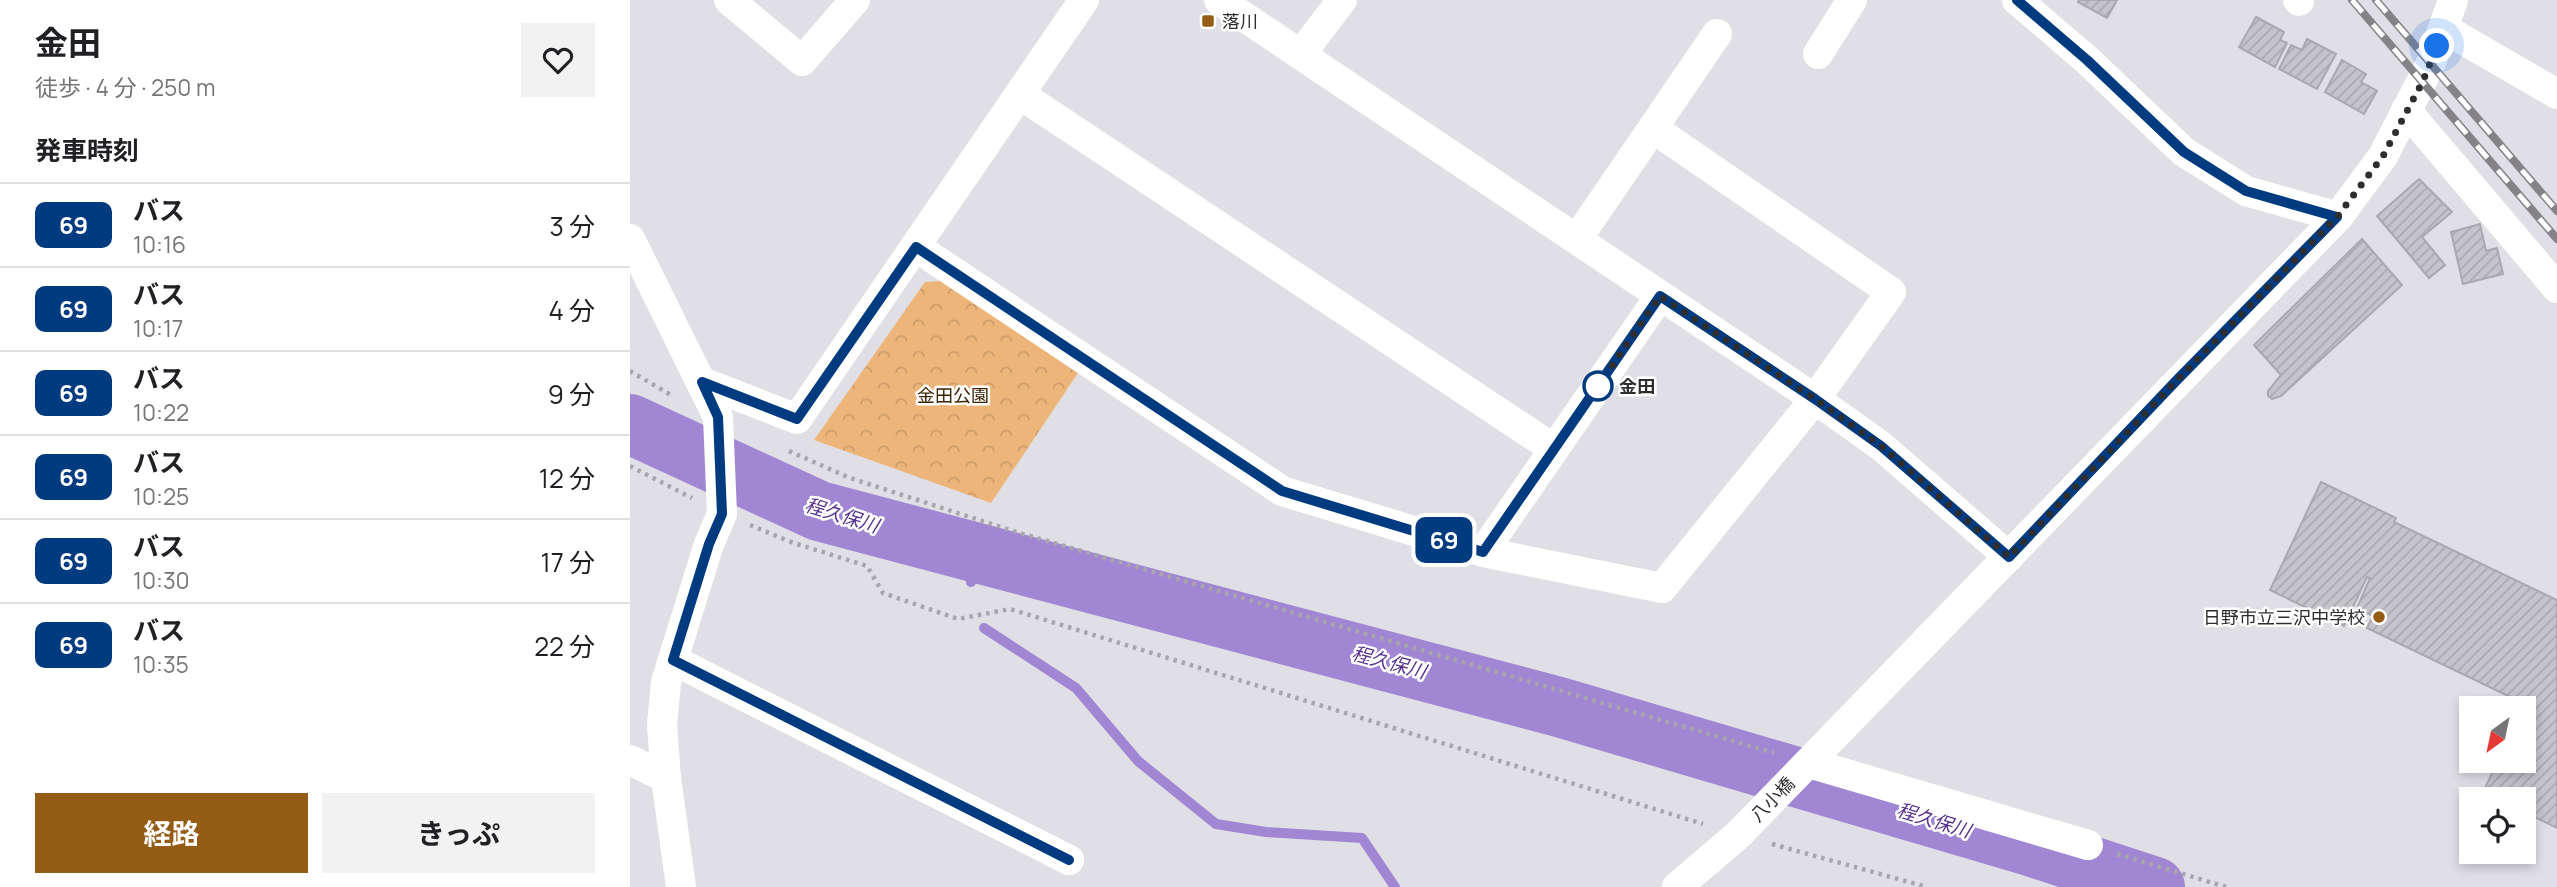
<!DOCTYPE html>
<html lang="ja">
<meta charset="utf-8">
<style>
:root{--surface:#fff;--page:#f2f2f2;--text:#202124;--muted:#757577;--line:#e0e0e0;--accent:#945c15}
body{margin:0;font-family:Manrope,"Noto Sans JP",sans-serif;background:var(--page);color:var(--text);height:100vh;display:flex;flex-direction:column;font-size:26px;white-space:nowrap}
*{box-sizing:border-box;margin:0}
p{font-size:23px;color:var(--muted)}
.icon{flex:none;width:38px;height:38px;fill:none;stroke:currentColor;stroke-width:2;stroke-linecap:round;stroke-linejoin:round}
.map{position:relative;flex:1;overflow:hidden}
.panel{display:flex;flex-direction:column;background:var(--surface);width:630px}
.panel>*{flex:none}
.badge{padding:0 14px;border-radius:10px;font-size:24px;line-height:46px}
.needle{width:46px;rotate:213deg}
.tools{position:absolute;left:1829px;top:696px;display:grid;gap:14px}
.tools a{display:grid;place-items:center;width:77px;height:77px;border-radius:0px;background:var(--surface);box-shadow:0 4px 10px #0003;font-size:35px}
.you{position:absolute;width:35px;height:35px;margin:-18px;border:5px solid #fff;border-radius:50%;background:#1a73e8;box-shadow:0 0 0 10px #1a73e833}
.map>.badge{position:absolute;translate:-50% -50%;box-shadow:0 0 0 4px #fff}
h2{padding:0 35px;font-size:26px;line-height:63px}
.round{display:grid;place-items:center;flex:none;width:74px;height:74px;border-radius:0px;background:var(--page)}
.head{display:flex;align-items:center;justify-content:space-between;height:119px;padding:0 35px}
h1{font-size:33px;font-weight:700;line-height:52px}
.action{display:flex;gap:14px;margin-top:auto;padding:14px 35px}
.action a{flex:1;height:80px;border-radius:0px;background:var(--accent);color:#fff;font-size:28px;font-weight:700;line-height:80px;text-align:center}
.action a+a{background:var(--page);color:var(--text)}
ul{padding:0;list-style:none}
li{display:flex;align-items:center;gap:21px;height:84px;padding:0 35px;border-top:2px solid var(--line)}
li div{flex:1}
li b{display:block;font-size:26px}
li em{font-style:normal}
li .badge{min-width:77px;font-weight:700;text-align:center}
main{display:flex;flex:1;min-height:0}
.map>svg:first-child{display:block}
.park{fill:url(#park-crowns)}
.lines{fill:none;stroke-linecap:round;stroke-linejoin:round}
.stream{stroke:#a086d3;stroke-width:10}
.river{stroke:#a086d3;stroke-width:60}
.building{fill:url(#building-hatch);stroke:#aaa8af;stroke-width:2}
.path{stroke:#a8a6ac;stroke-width:4.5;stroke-dasharray:3.5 5;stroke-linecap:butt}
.minor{stroke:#fff;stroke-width:30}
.rail-casing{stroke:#858388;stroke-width:8}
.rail{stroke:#fff;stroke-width:5;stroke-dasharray:16;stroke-linecap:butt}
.line-casing{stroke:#fff;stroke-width:16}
.line{stroke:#003b80;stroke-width:10}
.walk{stroke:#2e2d30;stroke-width:7;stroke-dasharray:0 12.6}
.poi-dot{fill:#945c15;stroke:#fff;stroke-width:2.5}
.stop-dot{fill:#fff;stroke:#003b80;stroke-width:3.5}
.labels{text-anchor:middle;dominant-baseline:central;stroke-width:5;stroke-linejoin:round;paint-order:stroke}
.poi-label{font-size:18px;fill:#2e2d30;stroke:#fff;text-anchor:start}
.stop-label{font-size:18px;font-weight:bold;fill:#2e2d30;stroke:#fff;text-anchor:start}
.park-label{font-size:18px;fill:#3c2304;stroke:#fff}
.street-label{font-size:18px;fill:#2e2d30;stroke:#fff}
.water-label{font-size:19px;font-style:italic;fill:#58328d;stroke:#fff}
</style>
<main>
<section class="panel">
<div class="head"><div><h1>金田</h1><p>徒歩 · 4 分 · 250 m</p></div><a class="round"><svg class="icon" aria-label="heart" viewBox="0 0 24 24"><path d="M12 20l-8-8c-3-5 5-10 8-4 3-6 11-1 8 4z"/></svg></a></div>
<h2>発車時刻</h2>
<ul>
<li><span class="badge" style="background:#003b80;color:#fff">69</span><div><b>バス</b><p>10:16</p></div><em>3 分</em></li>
<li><span class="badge" style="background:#003b80;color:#fff">69</span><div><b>バス</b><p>10:17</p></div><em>4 分</em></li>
<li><span class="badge" style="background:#003b80;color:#fff">69</span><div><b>バス</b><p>10:22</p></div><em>9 分</em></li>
<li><span class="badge" style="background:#003b80;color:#fff">69</span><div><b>バス</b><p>10:25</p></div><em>12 分</em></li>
<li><span class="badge" style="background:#003b80;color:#fff">69</span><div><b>バス</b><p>10:30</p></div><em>17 分</em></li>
<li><span class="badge" style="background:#003b80;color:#fff">69</span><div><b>バス</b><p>10:35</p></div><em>22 分</em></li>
</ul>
<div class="action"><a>経路</a><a>きっぷ</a></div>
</section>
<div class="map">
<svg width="1927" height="887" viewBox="0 0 1927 887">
<defs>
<pattern id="park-crowns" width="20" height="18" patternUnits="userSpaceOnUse" patternTransform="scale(1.75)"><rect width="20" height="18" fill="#eeb57a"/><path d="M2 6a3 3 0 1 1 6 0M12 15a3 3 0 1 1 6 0" fill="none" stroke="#cc9c6a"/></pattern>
<pattern id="building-hatch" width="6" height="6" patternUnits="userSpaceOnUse" patternTransform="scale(1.75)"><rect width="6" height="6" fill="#c6c4cb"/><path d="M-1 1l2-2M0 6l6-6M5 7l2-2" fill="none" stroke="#aaa9af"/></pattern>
</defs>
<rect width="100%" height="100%" fill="#e1dfe6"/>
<!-- park -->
<path class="park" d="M311,281L448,373L361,503L184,440L295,282Z"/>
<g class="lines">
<!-- stream -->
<g class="stream">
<path d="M340,552L341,582"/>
<path d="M354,628L446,688L508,761L586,824L636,832L732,838L765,887"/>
</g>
<!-- river -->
<path class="river" d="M0,424L189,511L929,707L1400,846L1525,887"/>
</g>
<!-- building -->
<g class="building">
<path d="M1449,0H1487L1477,18L1448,2Z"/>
<path d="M1626,17L1654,32L1650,40L1657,43L1645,67L1609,47Z"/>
<path d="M1677,39L1706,54L1687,89L1649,69L1661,45L1672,50Z"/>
<path d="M1712,60L1736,74L1731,82L1747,91L1734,114L1695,92Z"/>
<path d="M1789,179L1822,212L1792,237L1815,265L1799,278L1747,216Z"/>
<path d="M1850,224L1856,251L1867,248L1873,274L1833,284L1821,232Z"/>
<path d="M1732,239L1772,285L1651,396L1642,399L1638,396V391L1651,375L1624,345Z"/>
<path d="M1691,482L1766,518L1764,522L1927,600V828L1894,812V800H1868L1853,792L1868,761H1894L1893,709L1895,704L1737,628L1743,616L1727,608L1740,578L1737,577L1714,626L1640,590Z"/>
</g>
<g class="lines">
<!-- path -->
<g class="path">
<path d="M0,371L41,395"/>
<path d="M159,451L220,478L383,531L1144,753"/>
<path d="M0,466L62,498"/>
<path d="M120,525L161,542L237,566L253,593L328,619L380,609L1073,824"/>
<path d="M1142,844L1297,887"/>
<path d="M1487,854L1596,887"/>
</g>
<!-- minor -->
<g class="minor">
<path d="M99,0L172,61L225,0"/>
<path d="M589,0L1185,399L1251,446L1379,557"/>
<path d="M1387,0L1457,60L1554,152L1616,191L1708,217"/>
<path d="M1668,0L1669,1"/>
<path d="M1813,28L1927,94"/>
<path d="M671,54L712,0"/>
<path d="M1188,54L1222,0"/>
<path d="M391,95L924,449"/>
<path d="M1776,110L1927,288"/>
<path d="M0,239L88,417L92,514L79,544L36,682L32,725L36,778L51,887"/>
<path d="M947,239L1087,34"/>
<path d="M286,247L652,491L853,552L1032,588L1185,399L1261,292L1024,129"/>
<path d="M72,382L167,419L454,0"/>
<path d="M853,552L1030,296"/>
<path d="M43,660L439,860"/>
<path d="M0,760L36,778"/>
<path d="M1179,763L1458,845"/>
<path d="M1047,887L1108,835L1708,217L1753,156L1801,63L1823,0"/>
</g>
<defs>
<g id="rail">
<path d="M1722,0L1927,239"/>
<path d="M1746,0L1927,211"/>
</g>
</defs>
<!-- rail casing -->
<use href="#rail" class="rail-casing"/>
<!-- rail -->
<use href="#rail" class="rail"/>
</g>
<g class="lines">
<defs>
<path id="line" d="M439,860L43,660L79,544L92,514L88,417L72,382L167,419L286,247L652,491L853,552L1030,296L1185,399L1251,446L1379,557L1545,382L1707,217L1616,191L1554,152L1457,60L1387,0"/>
</defs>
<!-- line casing -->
<use href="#line" class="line-casing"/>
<!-- line -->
<use href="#line" class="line"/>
<!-- walk -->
<path class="walk" d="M968,386L1030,296L1185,399L1251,446L1379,557L1545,382L1707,217L1753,156L1793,81L1807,46"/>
</g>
<!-- markers -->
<g class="poi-dot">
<rect x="571" y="14" width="14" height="14" rx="3.5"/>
<circle cx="1749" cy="617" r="7"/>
</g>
<circle class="stop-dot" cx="968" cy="386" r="14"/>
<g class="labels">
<!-- poi labels -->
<g class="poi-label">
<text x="592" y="21">落川</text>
<text x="1735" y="617" text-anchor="end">日野市立三沢中学校</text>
</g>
<!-- stop labels -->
<g class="stop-label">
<text x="989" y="386">金田</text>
</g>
<!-- park labels -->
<g class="park-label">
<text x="323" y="395">金田公園</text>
</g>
<!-- street labels -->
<g class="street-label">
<text transform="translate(1142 799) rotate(-46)">八小橋</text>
</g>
<!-- water labels -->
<g class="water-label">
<text transform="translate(212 515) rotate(17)">程久保川</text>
<text transform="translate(759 662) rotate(15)">程久保川</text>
<text transform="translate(1304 820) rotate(17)">程久保川</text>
</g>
</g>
</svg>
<div class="tools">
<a><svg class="needle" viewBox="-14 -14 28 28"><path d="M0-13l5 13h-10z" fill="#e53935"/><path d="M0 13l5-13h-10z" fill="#757577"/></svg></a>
<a><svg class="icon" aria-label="locate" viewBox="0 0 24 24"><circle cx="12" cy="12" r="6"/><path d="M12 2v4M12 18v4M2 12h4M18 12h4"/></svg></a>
</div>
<div class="you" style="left:1807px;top:46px"></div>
<b class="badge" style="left:814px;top:540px;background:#003b80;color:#fff">69</b>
</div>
</main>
